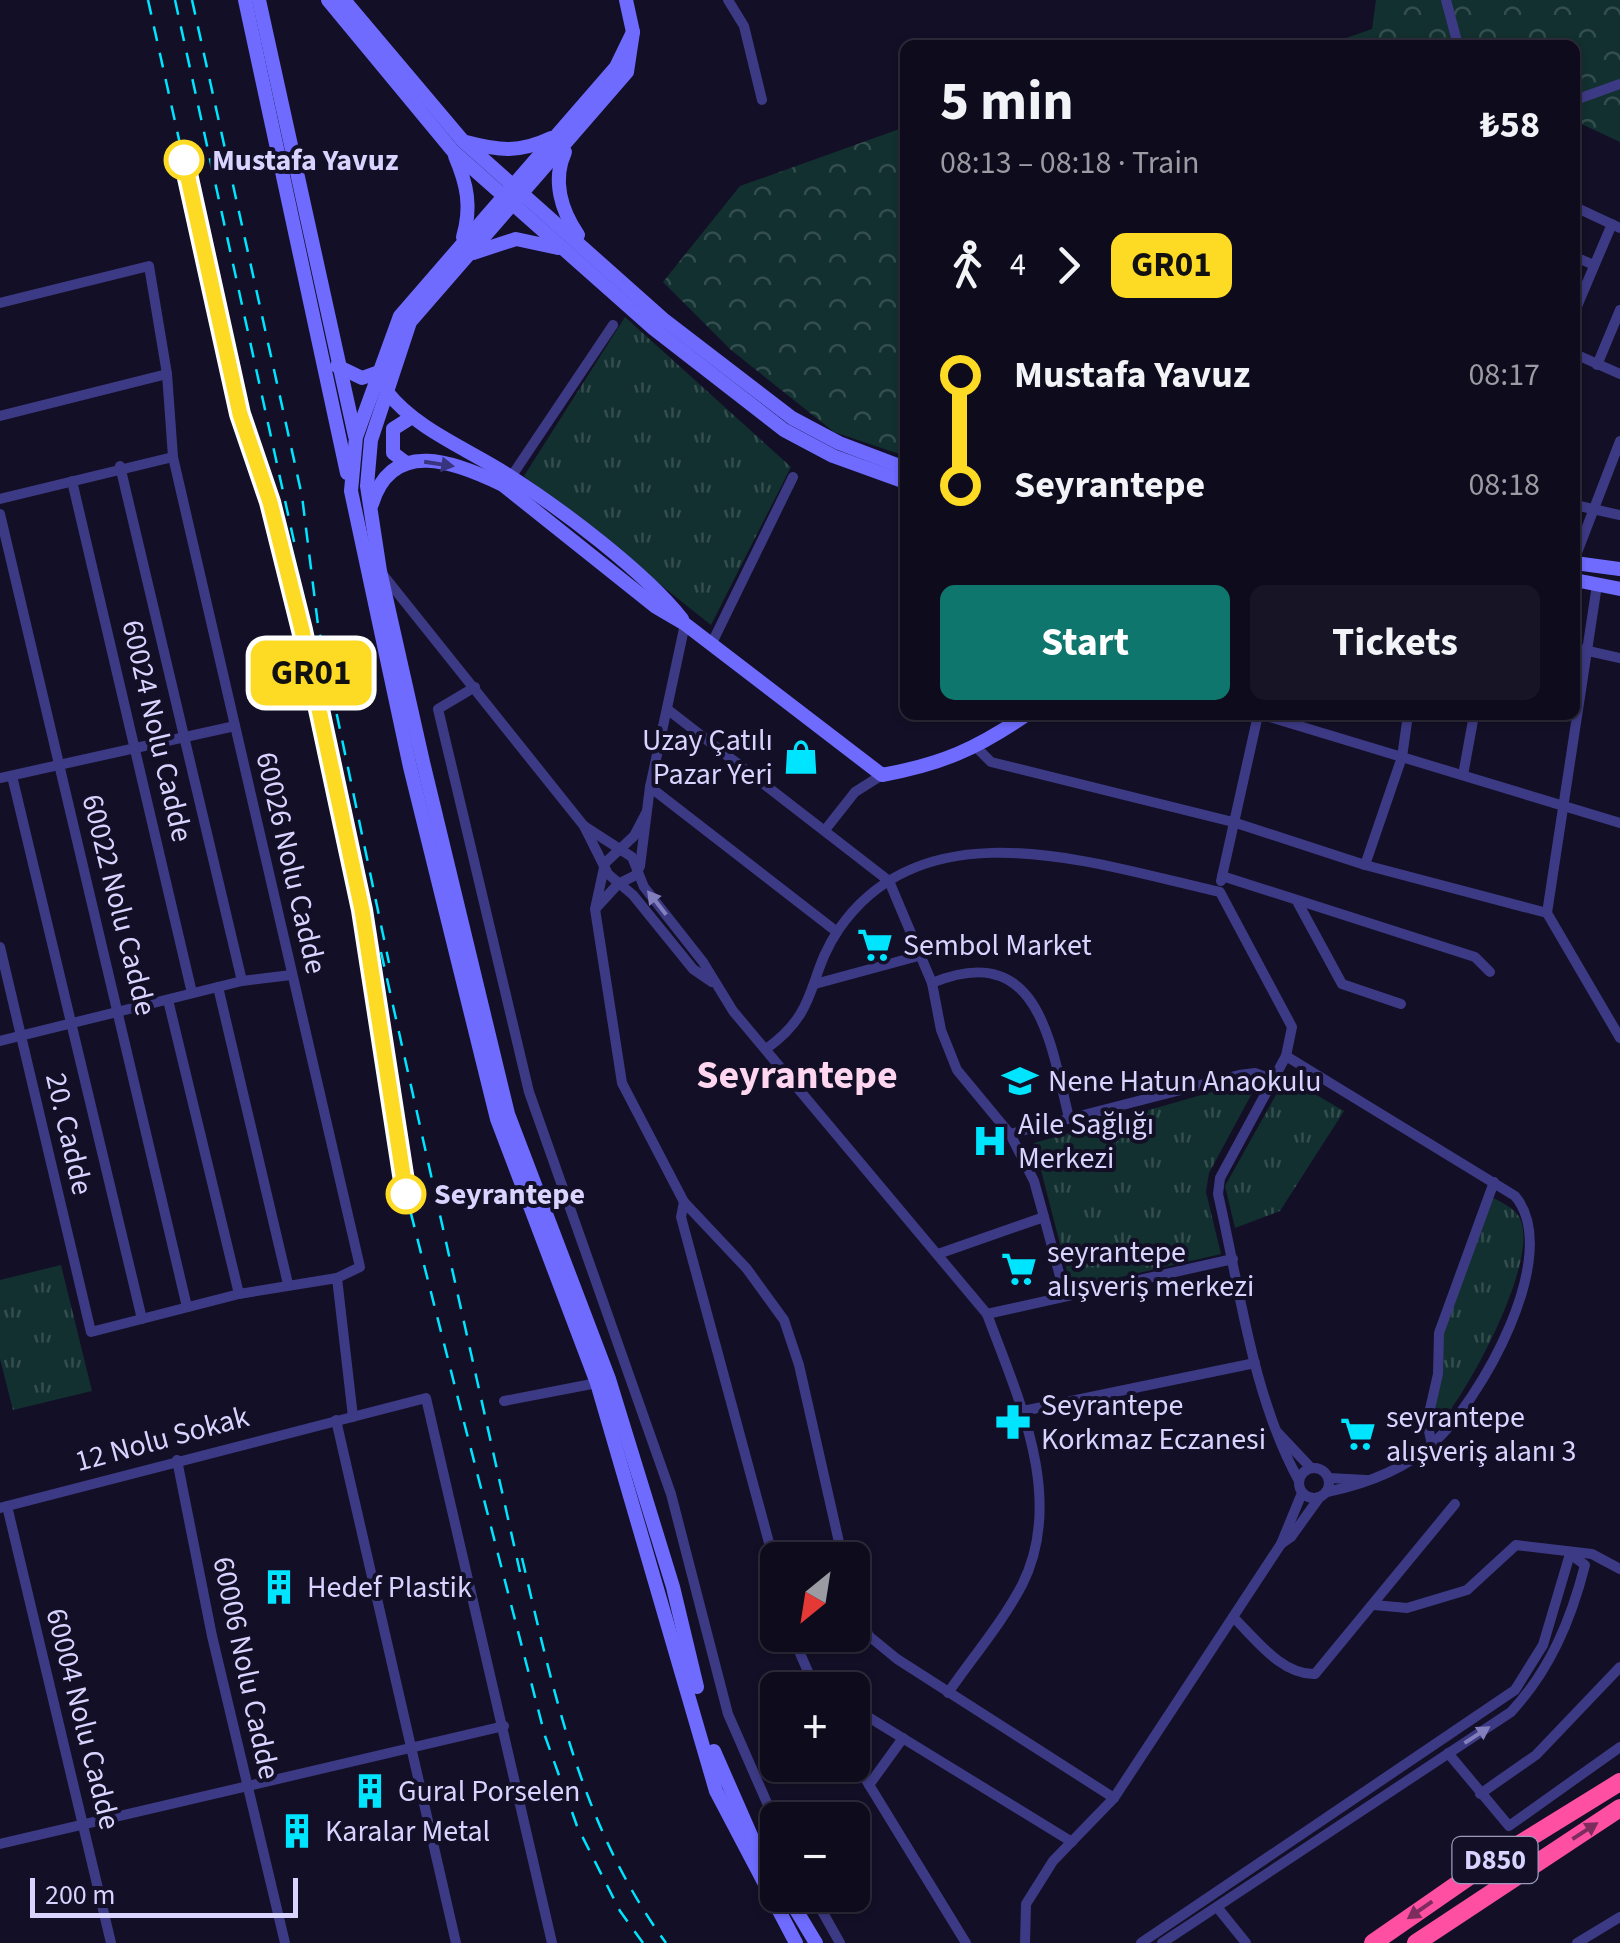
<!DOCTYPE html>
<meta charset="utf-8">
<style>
:root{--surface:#0e0b1c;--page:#171425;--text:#f1f3f6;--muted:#9b9ba3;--line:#2e2b3b;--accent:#0f766e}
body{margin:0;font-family:"Source Sans 3",sans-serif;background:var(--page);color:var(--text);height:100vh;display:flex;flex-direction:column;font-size:38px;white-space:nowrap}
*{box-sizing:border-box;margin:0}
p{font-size:32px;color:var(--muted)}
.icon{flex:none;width:55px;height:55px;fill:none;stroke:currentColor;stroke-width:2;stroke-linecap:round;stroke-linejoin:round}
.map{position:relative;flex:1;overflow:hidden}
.details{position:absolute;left:900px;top:40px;width:680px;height:680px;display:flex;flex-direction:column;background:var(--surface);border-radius:15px;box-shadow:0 2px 8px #0004,0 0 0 2px var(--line)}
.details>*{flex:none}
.badge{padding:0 20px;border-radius:15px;font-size:35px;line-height:65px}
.needle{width:65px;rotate:210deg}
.controls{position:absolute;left:760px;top:1542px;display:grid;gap:20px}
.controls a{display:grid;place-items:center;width:110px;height:110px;border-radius:15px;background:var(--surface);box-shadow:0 2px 8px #0004,0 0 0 2px var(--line);font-size:50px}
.scale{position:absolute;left:30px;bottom:25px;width:268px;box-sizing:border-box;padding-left:10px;border:5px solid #d9d4ff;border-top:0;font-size:28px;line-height:35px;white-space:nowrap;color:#d9d4ff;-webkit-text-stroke:8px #130f26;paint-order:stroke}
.map>.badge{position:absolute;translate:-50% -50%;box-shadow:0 0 0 5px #fff}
.legs{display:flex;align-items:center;gap:15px;height:110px;padding:0 40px;font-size:32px}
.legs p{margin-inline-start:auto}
.head{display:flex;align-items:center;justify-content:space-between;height:170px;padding:0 40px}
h1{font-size:55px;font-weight:700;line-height:75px}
.cta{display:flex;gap:20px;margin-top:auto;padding:20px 40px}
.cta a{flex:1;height:115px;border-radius:15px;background:var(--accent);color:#fff;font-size:40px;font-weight:700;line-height:115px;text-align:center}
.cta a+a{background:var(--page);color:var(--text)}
ul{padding:0 40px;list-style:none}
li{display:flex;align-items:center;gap:35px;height:110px;font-size:38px}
li i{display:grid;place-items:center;width:15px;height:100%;margin:0 12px;background:currentColor}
li i::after{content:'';width:25px;height:25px;margin:-12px;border:8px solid;border-radius:50%;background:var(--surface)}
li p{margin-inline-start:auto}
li:first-child i{background:linear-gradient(#0000 50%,currentColor 0)}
li:last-child i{background:linear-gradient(currentColor 50%,#0000 0)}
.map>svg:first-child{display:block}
.forest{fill:url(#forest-crowns)}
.park{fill:url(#park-tufts)}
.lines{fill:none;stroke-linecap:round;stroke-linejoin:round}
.street{stroke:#3d3a85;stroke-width:10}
.secondary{stroke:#6f6bff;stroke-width:14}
.highway{stroke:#ff4fa3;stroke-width:18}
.rail{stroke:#00e5ff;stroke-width:2.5;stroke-dasharray:15 12;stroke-linecap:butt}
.oneway{fill:#38347d}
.oneway2{fill:#837fbc}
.oneway3{fill:#7d2c5e}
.line-1-casing{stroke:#fff;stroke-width:22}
.line-1{stroke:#fdda24;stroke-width:15}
.stop-1-dot{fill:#fff;stroke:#fdda24;stroke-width:5}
.labels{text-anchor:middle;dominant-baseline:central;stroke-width:8;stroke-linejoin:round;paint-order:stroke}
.shield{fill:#130f26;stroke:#9e99be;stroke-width:2.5}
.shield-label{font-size:28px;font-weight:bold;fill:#d9d4ff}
.stop-label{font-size:30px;font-weight:bold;fill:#d9d4ff;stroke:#130f26;text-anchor:start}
.street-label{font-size:30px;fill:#d9d4ff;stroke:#130f26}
.poi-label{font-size:30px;fill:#d9d4ff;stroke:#130f26;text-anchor:start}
.district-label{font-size:40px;font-weight:bold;fill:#ffd6f0;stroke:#130f26}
</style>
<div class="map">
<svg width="1620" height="1943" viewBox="0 0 1620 1943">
<defs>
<pattern id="forest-crowns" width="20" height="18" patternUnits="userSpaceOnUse" patternTransform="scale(2.5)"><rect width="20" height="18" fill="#12302f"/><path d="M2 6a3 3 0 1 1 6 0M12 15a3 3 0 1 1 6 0" fill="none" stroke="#344d4e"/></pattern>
<pattern id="park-tufts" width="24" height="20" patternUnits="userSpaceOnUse" patternTransform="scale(2.5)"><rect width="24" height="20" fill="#12302f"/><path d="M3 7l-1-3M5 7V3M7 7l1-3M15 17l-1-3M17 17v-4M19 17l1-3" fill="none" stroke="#344d4e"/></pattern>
</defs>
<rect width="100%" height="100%" fill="#130f26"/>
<!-- forest -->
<g class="forest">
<path d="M1376,0H1620V142L1575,121V45H1326L1372,29Z"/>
<path d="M905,127V456L834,432L731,350L663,282L740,186Z"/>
</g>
<!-- park -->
<g class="park">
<path d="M625,317L791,467L711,625L524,476Z"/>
<path d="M1286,1077L1344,1111L1280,1211L1235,1228L1225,1186Z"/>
<path d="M1250,1081L1257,1084L1209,1173L1206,1192L1221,1254L1082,1286L1069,1279L1034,1143Z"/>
<path d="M1492,1197C1502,1203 1517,1209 1521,1221C1538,1265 1464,1402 1431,1434L1439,1335Z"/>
<path d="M61,1265L92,1391L13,1410L0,1359V1280Z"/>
</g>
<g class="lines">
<!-- street -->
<g class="street">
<path d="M728,0L744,26L762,100"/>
<path d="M1446,0L1458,45"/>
<path d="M1575,100L1620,84"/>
<path d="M1575,207L1620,228"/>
<path d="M1575,257L1594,265"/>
<path d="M0,303L149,266L167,374L173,457L360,1267L337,1278"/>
<path d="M1575,311L1612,224"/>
<path d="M1575,354L1620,374"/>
<path d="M1597,365L1620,310"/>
<path d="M0,416L167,374"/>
<path d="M120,466L242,981"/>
<path d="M511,477L613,325"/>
<path d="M72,481L192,993"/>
<path d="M0,499L173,457"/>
<path d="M1575,505L1620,515"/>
<path d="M0,514L187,1307"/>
<path d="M1575,558L1620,441"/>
<path d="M380,571L584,826L608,874L633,895L693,969L712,982"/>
<path d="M1597,585L1547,913L1620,1038"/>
<path d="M711,645L793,477"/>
<path d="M1575,648L1620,658"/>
<path d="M475,687L438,709L529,1092L671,1494L728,1714L778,1828"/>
<path d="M667,709L889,881L932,983L941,1030L957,1070L1010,1134L1034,1181L1044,1217L938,1254"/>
<path d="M1263,715L1620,823"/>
<path d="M977,748L991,762L1233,822L1365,865L1547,913"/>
<path d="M1463,775L1474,715"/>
<path d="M12,776L142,1319"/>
<path d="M0,778L235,726"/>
<path d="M650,787L837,932"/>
<path d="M646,813L634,836L605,863L595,909L622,1083L684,1202L747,1269L784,1320L799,1365L843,1560"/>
<path d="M584,826L632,857L644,887L703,962L733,1011L987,1314L1233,1259"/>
<path d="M825,830L855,792L882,775"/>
<path d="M1365,865L1402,757L1408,715"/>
<path d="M1222,876L1475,957L1490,972"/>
<path d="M1221,881L1258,715"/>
<path d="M1298,903L1342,984L1401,1004"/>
<path d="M596,908L618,884L636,875L640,866L650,787L685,624"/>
<path d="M0,947L91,1332L239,1294L337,1278L353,1417"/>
<path d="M932,983C1038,939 1050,1040 1069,1118"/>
<path d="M815,984L922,955"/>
<path d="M218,987L288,1284"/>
<path d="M168,1000L239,1294"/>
<path d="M0,1041L242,981L291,975"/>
<path d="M766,1049C821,1010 806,977 839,929C926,803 1098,865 1220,892L1292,1027L1286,1056"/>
<path d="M1010,1134L1239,1075L1255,1073L1272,1079"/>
<path d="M684,1202L681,1217L778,1576"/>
<path d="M1044,1217L1065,1295"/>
<path d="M504,1401L597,1383"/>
<path d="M1023,1411L1255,1363"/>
<path d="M336,1420L456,1943"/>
<path d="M1278,1433L1311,1468"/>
<path d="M1432,1445L1427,1422L1438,1374L1439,1333L1494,1182"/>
<path d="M177,1460L212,1636L285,1943"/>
<circle cx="1314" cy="1483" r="15"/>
<path d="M1329,1478L1366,1480"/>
<path d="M1299,1481C1252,1395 1240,1289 1218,1194L1220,1178L1286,1056L1515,1196C1564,1254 1480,1402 1432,1444C1403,1471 1365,1484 1327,1492"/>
<path d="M7,1506L111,1943"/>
<path d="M0,1508L426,1398L552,1943"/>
<path d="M1281,1544L1291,1537L1319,1498"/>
<path d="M852,1601L869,1636L897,1659L1114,1798"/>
<path d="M1374,1605L1407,1608L1467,1590L1516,1545L1592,1554L1620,1569"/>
<path d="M1233,1617C1255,1638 1281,1675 1315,1674L1455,1504"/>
<path d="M792,1635L816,1690"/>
<path d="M948,1693C972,1658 1002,1623 1022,1585C1066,1498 1018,1398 987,1314"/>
<path d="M852,1707L1072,1842"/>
<path d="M1448,1753L1509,1826L1620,1747"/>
<path d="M852,1757L966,1943"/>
<path d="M869,1785L903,1738"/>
<path d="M1480,1794L1536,1755L1620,1667"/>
<path d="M0,1844L504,1726"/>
<path d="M813,1895L840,1943"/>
<path d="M1217,1907L1246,1943"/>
<path d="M1025,1943L1026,1904L1053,1861L1114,1798L1281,1544L1302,1493"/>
<path d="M1141,1943L1515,1690L1543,1645L1570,1554"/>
<path d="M1162,1943L1511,1712C1550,1670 1571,1620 1585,1565L1570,1554"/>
<path d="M1577,1943L1620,1917"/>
</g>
<!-- secondary -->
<g class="secondary">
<path d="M245,0L347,473"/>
<path d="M259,0L355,436"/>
<path d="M328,0L453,151L654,329L784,430L833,456L905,482"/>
<path d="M344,0L463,141L663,319L792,418L839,443L905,468"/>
<path d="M626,0L633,32L627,72L410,322L371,440L367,486L380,571L423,762L508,1114L609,1379L673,1587L697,1687"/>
<path d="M633,32L616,67L400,316L356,437L351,491L410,767L497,1119L597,1383L716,1791L796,1943"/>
<path d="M466,142C500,151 519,153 551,138"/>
<path d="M565,152C552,180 561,210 578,235"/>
<path d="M455,156C467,184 472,207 463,237"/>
<path d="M473,253L516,239L558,248"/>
<path d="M337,366L362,378L376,373"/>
<path d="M387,392C417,430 468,449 508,475C560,508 645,572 682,619"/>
<path d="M405,462L393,453V429L412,417"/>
<path d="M372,504C392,437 456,462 503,485L656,607L685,624L882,775C942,764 976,749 1026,715"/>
<path d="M1575,563L1620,569"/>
<path d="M1575,580L1620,589"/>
<path d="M714,1751L753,1840L778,1880"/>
<path d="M787,1895L816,1943"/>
</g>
<!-- highway -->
<g class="highway">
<path d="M1373,1943L1484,1866L1620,1782"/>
<path d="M1416,1943L1620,1808"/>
</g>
<!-- rail -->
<g class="rail">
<path d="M148,0L240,414L270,502L302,629L362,910L406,1194L466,1430L545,1736L577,1826L620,1911L643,1943"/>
<path d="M175,0L295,546"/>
<path d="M192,0L302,496L318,625L389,963"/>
<path d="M381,952L520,1572"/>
<path d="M522,1558C554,1694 582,1828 666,1943"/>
</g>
</g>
<!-- one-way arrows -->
<defs><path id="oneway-solid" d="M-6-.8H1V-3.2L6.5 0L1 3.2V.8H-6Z" transform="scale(2.5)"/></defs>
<use class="oneway" href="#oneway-solid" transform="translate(439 464) rotate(9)"/>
<g class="oneway2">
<use href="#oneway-solid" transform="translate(657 903) rotate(-128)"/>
<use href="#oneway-solid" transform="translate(1477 1735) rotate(-33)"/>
</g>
<g class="oneway3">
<use href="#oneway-solid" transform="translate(1585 1831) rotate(-33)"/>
<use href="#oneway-solid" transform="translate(1420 1910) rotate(145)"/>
</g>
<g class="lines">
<defs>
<path id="line-1" d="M184,160L240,414L270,502L302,630L362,910L406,1194"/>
</defs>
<!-- line-1 casing -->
<use href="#line-1" class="line-1-casing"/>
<!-- line-1 -->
<use href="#line-1" class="line-1"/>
</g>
<!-- icons -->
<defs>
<symbol id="shop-bare" viewBox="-9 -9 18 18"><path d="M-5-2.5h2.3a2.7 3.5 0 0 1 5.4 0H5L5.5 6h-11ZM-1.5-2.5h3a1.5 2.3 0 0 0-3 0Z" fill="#00e5ff" stroke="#130f26" stroke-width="2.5" paint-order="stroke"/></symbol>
<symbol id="supermarket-bare" viewBox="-9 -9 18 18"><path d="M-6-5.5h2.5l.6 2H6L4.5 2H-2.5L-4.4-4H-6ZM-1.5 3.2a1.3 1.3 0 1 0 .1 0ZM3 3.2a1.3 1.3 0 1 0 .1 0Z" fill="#00e5ff" stroke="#130f26" stroke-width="2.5" paint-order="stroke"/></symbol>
<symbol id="school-bare" viewBox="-9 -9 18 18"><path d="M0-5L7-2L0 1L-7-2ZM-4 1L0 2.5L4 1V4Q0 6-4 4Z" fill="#00e5ff" stroke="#130f26" stroke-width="2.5" paint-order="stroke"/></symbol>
<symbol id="hospital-bare" viewBox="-9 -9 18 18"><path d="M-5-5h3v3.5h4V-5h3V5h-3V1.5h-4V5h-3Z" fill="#00e5ff" stroke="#130f26" stroke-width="2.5" paint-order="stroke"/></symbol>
<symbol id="pharmacy-bare" viewBox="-9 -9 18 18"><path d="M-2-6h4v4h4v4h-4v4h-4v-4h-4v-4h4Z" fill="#00e5ff" stroke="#130f26" stroke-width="2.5" paint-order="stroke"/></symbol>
<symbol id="building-bare" viewBox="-9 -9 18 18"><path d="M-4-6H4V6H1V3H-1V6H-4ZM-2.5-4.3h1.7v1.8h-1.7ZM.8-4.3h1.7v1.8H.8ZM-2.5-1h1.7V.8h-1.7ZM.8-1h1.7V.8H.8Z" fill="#00e5ff" stroke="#130f26" stroke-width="2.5" paint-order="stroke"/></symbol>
</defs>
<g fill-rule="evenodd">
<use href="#shop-bare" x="776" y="732" width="50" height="50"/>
<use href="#supermarket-bare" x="850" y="920" width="50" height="50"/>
<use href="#school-bare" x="995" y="1056" width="50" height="50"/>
<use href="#hospital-bare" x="965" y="1116" width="50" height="50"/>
<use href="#supermarket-bare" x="994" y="1244" width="50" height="50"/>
<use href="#pharmacy-bare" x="988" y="1397" width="50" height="50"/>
<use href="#supermarket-bare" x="1333" y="1409" width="50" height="50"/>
<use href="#building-bare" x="254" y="1562" width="50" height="50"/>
<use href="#building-bare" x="345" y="1766" width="50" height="50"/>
<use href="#building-bare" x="272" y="1806" width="50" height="50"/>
</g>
<!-- markers -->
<g class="stop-1-dot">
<circle cx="184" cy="160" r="18"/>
<circle cx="406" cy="1194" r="18"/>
</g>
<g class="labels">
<!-- shield labels -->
<rect class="shield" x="1452.5" y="1837" width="85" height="46" rx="8"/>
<g class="shield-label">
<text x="1495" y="1860">D850</text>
</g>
<!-- stop labels -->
<g class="stop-label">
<text x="212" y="160">Mustafa Yavuz</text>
<text x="434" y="1194">Seyrantepe</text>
</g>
<!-- street labels -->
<g class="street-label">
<text transform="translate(157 731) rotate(77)">60024 Nolu Cadde</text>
<text transform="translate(291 863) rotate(77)">60026 Nolu Cadde</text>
<text transform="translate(119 905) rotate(76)">60022 Nolu Cadde</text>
<text transform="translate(69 1134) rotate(77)">20. Cadde</text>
<text transform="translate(162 1439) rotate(-15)">12 Nolu Sokak</text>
<text transform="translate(246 1668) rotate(78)">60006 Nolu Cadde</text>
<text transform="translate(83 1719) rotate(76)">60004 Nolu Cadde</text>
</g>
<!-- poi labels -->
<g class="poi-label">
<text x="773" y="740" text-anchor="end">Uzay Çatılı<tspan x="773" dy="34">Pazar Yeri</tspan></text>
<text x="903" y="945">Sembol Market</text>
<text x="1048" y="1081">Nene Hatun Anaokulu</text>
<text x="1018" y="1124">Aile Sağlığı<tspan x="1018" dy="34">Merkezi</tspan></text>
<text x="1047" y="1252">seyrantepe<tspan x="1047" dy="34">alışveriş merkezi</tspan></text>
<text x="1041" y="1405">Seyrantepe<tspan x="1041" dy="34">Korkmaz Eczanesi</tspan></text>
<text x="1386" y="1417">seyrantepe<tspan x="1386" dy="34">alışveriş alanı 3</tspan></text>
<text x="307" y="1587">Hedef Plastik</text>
<text x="398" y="1791">Gural Porselen</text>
<text x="325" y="1831">Karalar Metal</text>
</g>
<!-- district labels -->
<g class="district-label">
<text x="797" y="1075">Seyrantepe</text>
</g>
</g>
</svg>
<div class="controls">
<a><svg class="needle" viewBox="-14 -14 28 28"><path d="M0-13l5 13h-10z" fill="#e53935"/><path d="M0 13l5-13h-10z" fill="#9b9ba3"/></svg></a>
<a>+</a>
<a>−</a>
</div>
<div class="scale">200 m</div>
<b class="badge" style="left:311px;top:673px;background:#fdda24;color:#111">GR01</b>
<section class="details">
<div class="head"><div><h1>5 min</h1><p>08:13 – 08:18 · Train</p></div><b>₺58</b></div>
<div class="legs"><svg class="icon" aria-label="walk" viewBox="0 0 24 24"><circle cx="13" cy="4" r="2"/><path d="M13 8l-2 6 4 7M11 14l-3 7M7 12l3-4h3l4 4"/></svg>4<svg class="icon" aria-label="forward" viewBox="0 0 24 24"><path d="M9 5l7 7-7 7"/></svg><b class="badge" style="background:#fdda24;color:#111">GR01</b></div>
<ul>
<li><i style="color:#fdda24"></i><b>Mustafa Yavuz</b><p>08:17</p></li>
<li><i style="color:#fdda24"></i><b>Seyrantepe</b><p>08:18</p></li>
</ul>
<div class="cta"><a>Start</a><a>Tickets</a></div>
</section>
</div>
